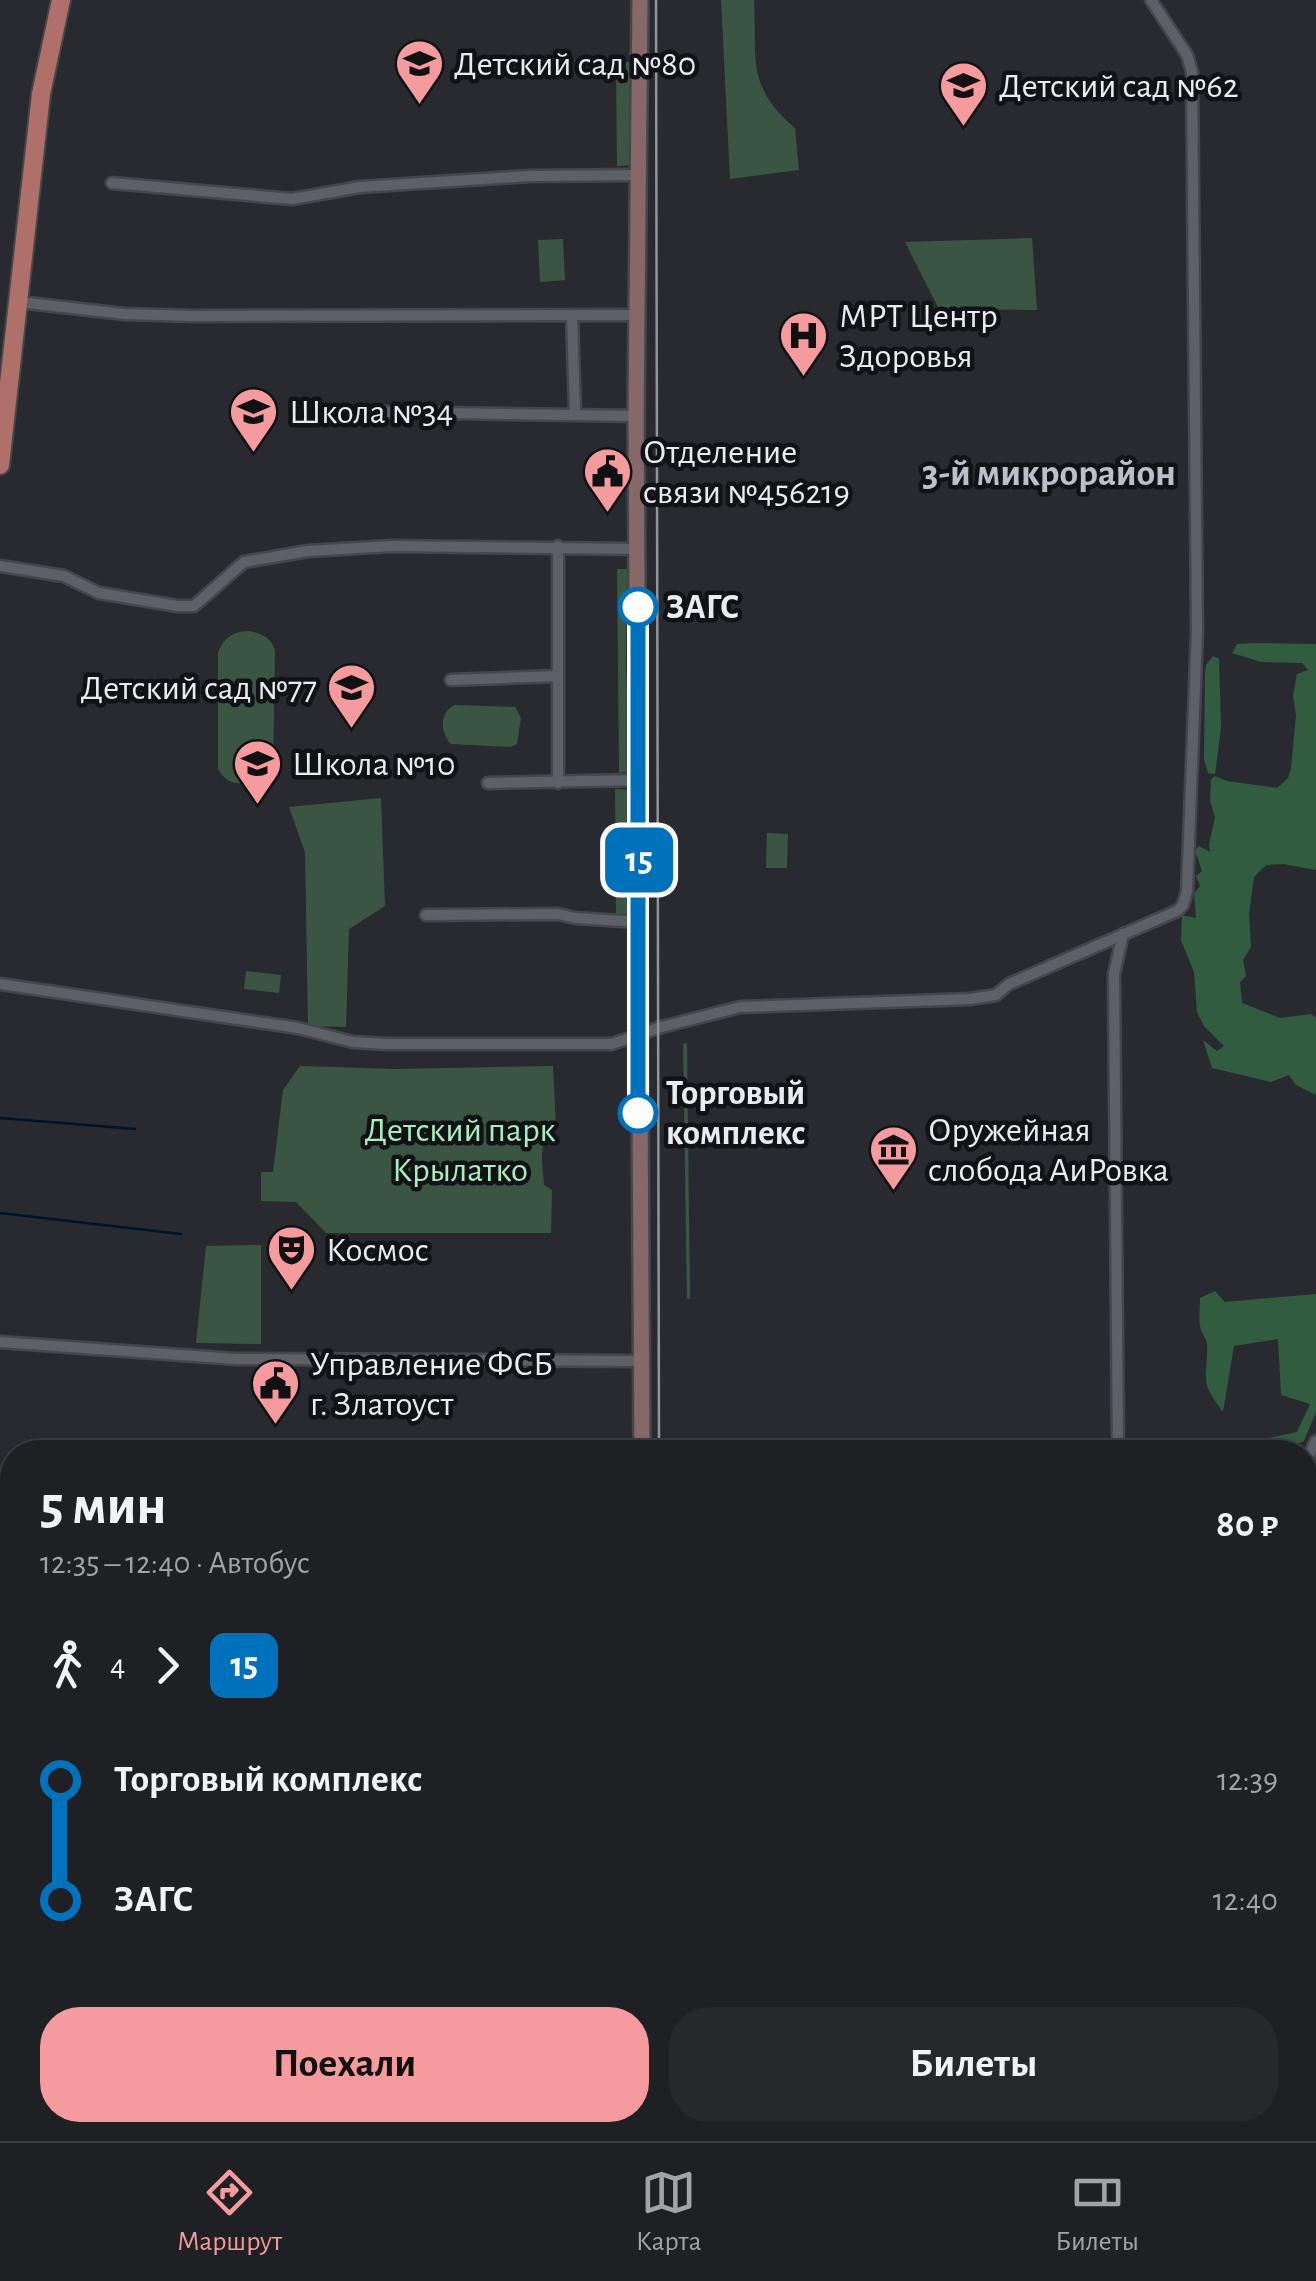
<!DOCTYPE html>
<html lang="ru">
<meta charset="utf-8">
<style>
:root{--surface:#1e2024;--page:#26282c;--text:#f1f3f6;--muted:#a1a3a6;--line:#3c3e41;--accent:#f59b9d}
body{margin:0;font-family:"Alegreya Sans",sans-serif;background:var(--page);color:var(--text);height:100vh;display:flex;flex-direction:column;font-size:38px;white-space:nowrap}
*{box-sizing:border-box;margin:0}
p{font-size:32px;color:var(--muted)}
.icon{flex:none;width:55px;height:55px;fill:none;stroke:currentColor;stroke-width:2;stroke-linecap:round;stroke-linejoin:round}
.map{position:relative;flex:1;overflow:hidden}
.details{position:absolute;left:0px;top:1440px;width:1318px;height:702px;display:flex;flex-direction:column;background:var(--surface);border-radius:40px 40px 0 0;box-shadow:0 2px 8px #0004,0 0 0 2px var(--line)}
.details>*{flex:none}
.badge{padding:0 20px;border-radius:15px;font-size:35px;line-height:65px}
.map>.badge{position:absolute;translate:-50% -50%;box-shadow:0 0 0 5px #fff}
.legs{display:flex;align-items:center;gap:15px;height:110px;padding:0 40px;font-size:32px}
.legs p{margin-inline-start:auto}
.overview{display:flex;align-items:center;justify-content:space-between;height:170px;padding:0 40px}
h1{font-size:55px;font-weight:700;line-height:75px}
.cta{display:flex;gap:20px;margin-top:auto;padding:20px 40px}
.cta a{flex:1;height:115px;border-radius:40px;background:var(--accent);color:#111;font-size:40px;font-weight:700;line-height:115px;text-align:center}
.cta a+a{background:var(--page);color:var(--text)}
ul{padding:0 40px;list-style:none}
li{display:flex;align-items:center;gap:35px;height:120px;font-size:38px}
li i{display:grid;place-items:center;width:15px;height:100%;margin:0 12px;background:currentColor}
li i::after{content:'';width:25px;height:25px;margin:-12px;border:8px solid;border-radius:50%;background:var(--surface)}
li p{margin-inline-start:auto}
li:first-child i{background:linear-gradient(#0000 50%,currentColor 0)}
li:last-child i{background:linear-gradient(currentColor 50%,#0000 0)}
.menu{display:flex;justify-content:space-around;align-items:center;height:140px;border-top:2px solid var(--line);background:var(--surface);font-size:28px;color:var(--muted)}
.menu a{display:grid;justify-items:center;gap:5px}
.menu .current{color:var(--accent)}
.map>svg:first-child{display:block}
.medical{fill:#3f2c26}
.green{fill:#3a5643}
.forest{fill:#325c40}
.lines{fill:none;stroke-linecap:round;stroke-linejoin:round}
.stream{stroke:#001328;stroke-width:2.5}
.pedestrian-casing{stroke:#45464c;stroke-width:12}
.minor-casing{stroke:#45464c;stroke-width:15}
.secondary-casing{stroke:#45464c;stroke-width:20}
.primary-casing{stroke:#45464c;stroke-width:22}
.pedestrian{stroke:#5e6068;stroke-width:8}
.minor{stroke:#5e6068;stroke-width:10}
.secondary{stroke:#866869;stroke-width:15}
.primary{stroke:#ae7069;stroke-width:18}
.tram{stroke:#929499;stroke-width:2.5}
.line-1-casing{stroke:#fff;stroke-width:22}
.line-1{stroke:#0072bc;stroke-width:15}
.stop-1-dot{fill:#fff;stroke:#0072bc;stroke-width:5}
.labels{text-anchor:middle;dominant-baseline:central;stroke-width:9;stroke-linejoin:round;paint-order:stroke}
.poi-label{font-size:35px;fill:#eaebf0;stroke:#111215;text-anchor:start}
.stop-label{font-size:35px;font-weight:bold;fill:#eaebf0;stroke:#111215;text-anchor:start}
.park-label{font-size:35px;fill:#a7edbd;stroke:#111215}
.neighbourhood-label{font-size:38px;font-weight:bold;fill:#bcbfc7;stroke:#111215}
</style>
<div class="map">
<svg width="1316" height="2141" viewBox="0 0 1316 2141">
<rect width="100%" height="100%" fill="#282a30"/>
<!-- medical -->
<path class="medical" d="M1316,2003V2141H1204L1213,2130H1305V2016Z"/>
<!-- green -->
<g class="green">
<path d="M721,0H754C757,60 746,86 795,128L799,170L730,179Z"/>
<path d="M616,62H632L633,165L617,166Z"/>
<path d="M1032,238L1037,310L939,309L905,242Z"/>
<path d="M563,239L565,280L540,282L538,240Z"/>
<path d="M617,569H627L626,668L631,771L619,773Z"/>
<path d="M249,631C262,634 271,637 275,651L273,764L263,780C245,785 227,787 218,769V652C225,637 232,632 249,631Z"/>
<path d="M455,705L515,707L521,718L517,744L511,747L451,744C440,733 439,712 455,705Z"/>
<path d="M615,789L630,790V918H616Z"/>
<path d="M381,798L385,906L349,929L346,1027L308,1026L305,852L289,807Z"/>
<path d="M767,833L788,834L787,868H766Z"/>
<path d="M246,971L281,975L279,993L244,989Z"/>
<path d="M687,1043L690,1299H687L683,1044Z"/>
<path d="M300,1066L396,1069L553,1066L556,1129C536,1139 543,1165 544,1185L552,1190L551,1233H326L296,1202L261,1201V1172H273L283,1090Z"/>
<path d="M261,1245V1344L196,1343L206,1246Z"/>
</g>
<!-- forest -->
<g class="forest">
<path d="M1256,643L1316,644V870L1283,864L1266,865L1254,877L1249,914L1251,947L1243,960L1246,976L1240,982L1242,1003L1280,1018L1311,1014L1316,1018V1095L1296,1085L1289,1075L1271,1082L1212,1068L1203,1040L1217,1051L1224,1046L1204,1026L1197,1012L1194,972L1181,940L1182,915L1196,918L1194,894L1200,886L1196,876L1202,871L1195,850L1199,846L1210,852L1209,844L1215,817L1210,801L1211,779L1215,776L1227,781L1277,788L1288,778L1291,768L1296,715L1293,696L1297,674L1308,670L1302,663L1261,662L1232,653L1237,644Z"/>
<path d="M1213,656L1219,659L1221,728L1215,774L1208,773L1204,759L1205,672L1206,665Z"/>
<path d="M1215,1291L1225,1302L1316,1294V1412L1304,1441L1279,1452L1255,1441L1297,1432L1310,1404L1281,1395L1278,1339L1234,1346L1223,1412C1198,1379 1208,1380 1207,1345C1207,1340 1203,1335 1201,1330C1198,1321 1200,1308 1200,1298Z"/>
<path d="M1311,2024L1316,2028V2039L1311,2038L1310,2043L1316,2054V2119L1310,2129L1292,2141L1224,2140L1222,2130L1271,2137L1275,2130H1305V2093L1310,2078L1305,2058V2026Z"/>
</g>
<g class="lines">
<!-- stream -->
<g class="stream">
<path d="M0,1118L135,1129"/>
<path d="M0,1213L181,1234"/>
</g>
<defs>
<path id="pedestrian" d="M666,2130L667,2141"/>
<g id="minor">
<path d="M112,183L292,199L360,187L529,176L638,175"/>
<path d="M19,302L124,314L194,316L637,315"/>
<path d="M572,316L575,414"/>
<path d="M383,412L636,416"/>
<path d="M558,546V783"/>
<path d="M0,566L64,576L99,593L177,606H194L244,562L308,551L392,546L637,549"/>
<path d="M451,680L558,676"/>
<path d="M488,783L640,780"/>
<path d="M426,915L558,914L575,918L639,922"/>
<path d="M0,984L298,1028L353,1042L386,1044H612L658,1028L740,1007L970,999L996,995L1009,984L1177,911L1183,905L1187,891L1197,632L1192,72L1187,55L1151,0"/>
<path d="M0,1342L236,1359L640,1361"/>
<path d="M1118,1452L1114,974L1123,934"/>
<path d="M1305,1464L1316,1441"/>
<path d="M1305,2002L1316,1988"/>
<path d="M893,2141L899,2130"/>
<path d="M1194,2141L1204,2130"/>
</g>
<g id="secondary">
<path d="M640,0L636,416L642,1452"/>
<path d="M800,2130L805,2141"/>
<path d="M504,2141L509,2130"/>
</g>
<path id="primary" d="M0,465L41,94L61,0"/>
</defs>
<!-- pedestrian casing -->
<use href="#pedestrian" class="pedestrian-casing"/>
<!-- minor casing -->
<use href="#minor" class="minor-casing"/>
<!-- secondary casing -->
<use href="#secondary" class="secondary-casing"/>
<!-- primary casing -->
<use href="#primary" class="primary-casing"/>
<!-- pedestrian -->
<use href="#pedestrian" class="pedestrian"/>
<!-- minor -->
<use href="#minor" class="minor"/>
<!-- secondary -->
<use href="#secondary" class="secondary"/>
<!-- primary -->
<use href="#primary" class="primary"/>
<!-- tram -->
<g class="tram">
<path d="M656,0L659,1452"/>
<path d="M818,2130L824,2141"/>
</g>
</g>
<g class="lines">
<defs>
<path id="line-1" d="M638,607V1113"/>
</defs>
<!-- line-1 casing -->
<use href="#line-1" class="line-1-casing"/>
<!-- line-1 -->
<use href="#line-1" class="line-1"/>
</g>
<!-- icons -->
<defs>
<symbol id="school-pin" viewBox="-11 -11 22 30"><path d="M0 17L-7.5 6A9.5 9.5 0 1 1 7.5 6Z" fill="#f59b9d" stroke="#111215"/><path d="M0-5L7-2L0 1L-7-2ZM-4 1L0 2.5L4 1V4Q0 6-4 4Z" fill="#111"/></symbol>
<symbol id="hospital-pin" viewBox="-11 -11 22 30"><path d="M0 17L-7.5 6A9.5 9.5 0 1 1 7.5 6Z" fill="#f59b9d" stroke="#111215"/><path d="M-5-5h3v3.5h4V-5h3V5h-3V1.5h-4V5h-3Z" fill="#111"/></symbol>
<symbol id="civic-pin" viewBox="-11 -11 22 30"><path d="M0 17L-7.5 6A9.5 9.5 0 1 1 7.5 6Z" fill="#f59b9d" stroke="#111215"/><path d="M-.6-6.5H3V-4.5H.6V-3L4-1V1h2V6H-6V1h2V-1L-.6-3ZM-1.2 2.5V6h2.4V2.5Z" fill="#111"/></symbol>
<symbol id="museum-pin" viewBox="-11 -11 22 30"><path d="M0 17L-7.5 6A9.5 9.5 0 1 1 7.5 6Z" fill="#f59b9d" stroke="#111215"/><path d="M0-6L6-3V-2H-6V-3ZM-5-1h2V3h-2ZM-1-1h2V3h-2ZM3-1h2V3H3ZM-6 4H6V6H-6Z" fill="#111"/></symbol>
<symbol id="theatre-pin" viewBox="-11 -11 22 30"><path d="M0 17L-7.5 6A9.5 9.5 0 1 1 7.5 6Z" fill="#f59b9d" stroke="#111215"/><path d="M-5-5.5Q0-4 5-5.5V0Q5 5 0 6Q-5 5-5 0ZM-3.3-2.5H-1v1.5H-3.3ZM1-2.5H3.3v1.5H1ZM-2.8 1Q0 5.5 2.8 1Z" fill="#111"/></symbol>
</defs>
<g fill-rule="evenodd">
<use href="#school-pin" x="392" y="36" width="55" height="75"/>
<use href="#school-pin" x="936" y="58" width="55" height="75"/>
<use href="#hospital-pin" x="776" y="308" width="55" height="75"/>
<use href="#school-pin" x="226" y="384" width="55" height="75"/>
<use href="#civic-pin" x="580" y="444" width="55" height="75"/>
<use href="#school-pin" x="324" y="660" width="55" height="75"/>
<use href="#school-pin" x="230" y="736" width="55" height="75"/>
<use href="#museum-pin" x="866" y="1122" width="55" height="75"/>
<use href="#theatre-pin" x="264" y="1222" width="55" height="75"/>
<use href="#civic-pin" x="248" y="1356" width="55" height="75"/>
</g>
<!-- markers -->
<g class="stop-1-dot">
<circle cx="638" cy="607" r="18"/>
<circle cx="638" cy="1113" r="18"/>
</g>
<g class="labels">
<!-- poi labels -->
<g class="poi-label">
<text x="454" y="64">Детский сад №80</text>
<text x="999" y="86">Детский сад №62</text>
<text x="839" y="316">МРТ Центр<tspan x="839" dy="40">Здоровья</tspan></text>
<text x="289" y="412">Школа №34</text>
<text x="643" y="452">Отделение<tspan x="643" dy="40">связи №456219</tspan></text>
<text x="317" y="688" text-anchor="end">Детский сад №77</text>
<text x="292" y="764">Школа №10</text>
<text x="928" y="1130">Оружейная<tspan x="928" dy="40">слобода АиРовка</tspan></text>
<text x="326" y="1250">Космос</text>
<text x="310" y="1364">Управление ФСБ<tspan x="310" dy="40">г. Златоуст</tspan></text>
</g>
<!-- stop labels -->
<g class="stop-label">
<text x="666" y="607">ЗАГС</text>
<text x="666" y="1093">Торговый<tspan x="666" dy="40">комплекс</tspan></text>
</g>
<!-- park labels -->
<g class="park-label">
<text x="460" y="1130">Детский парк<tspan x="460" dy="40">Крылатко</tspan></text>
</g>
<!-- neighbourhood labels -->
<g class="neighbourhood-label">
<text x="1049" y="474">3-й микрорайон</text>
</g>
</g>
</svg>
<b class="badge" style="left:639px;top:860px;background:#0072bc;color:#fff">15</b>
<section class="details">
<div class="overview"><div><h1>5 мин</h1><p>12:35 – 12:40 · Автобус</p></div><b>80 ₽</b></div>
<div class="legs"><svg class="icon" aria-label="walk" viewBox="0 0 24 24"><circle cx="13" cy="4" r="2"/><path d="M13 8l-2 6 4 7M11 14l-3 7M7 12l3-4h3l4 4"/></svg>4<svg class="icon" aria-label="forward" viewBox="0 0 24 24"><path d="M9 5l7 7-7 7"/></svg><b class="badge" style="background:#0072bc;color:#fff">15</b></div>
<ul>
<li><i style="color:#0072bc"></i><b>Торговый комплекс</b><p>12:39</p></li>
<li><i style="color:#0072bc"></i><b>ЗАГС</b><p>12:40</p></li>
</ul>
<div class="cta"><a>Поехали</a><a>Билеты</a></div>
</section>
</div>
<nav class="menu">
<a class="current"><svg class="icon" aria-label="directions" viewBox="0 0 24 24"><path d="M12 3l9 9-9 9-9-9zM9 14v-3h6M13 9l2 2-2 2"/></svg>Маршрут</a>
<a><svg class="icon" aria-label="map" viewBox="0 0 24 24"><path d="M3 6l6-2 6 2 6-2v14l-6 2-6-2-6 2zM9 4v14M15 6v14"/></svg>Карта</a>
<a><svg class="icon" aria-label="tickets" viewBox="0 0 24 24"><path d="M3 7h18v10H3zM15 7v10"/></svg>Билеты</a>
</nav>
